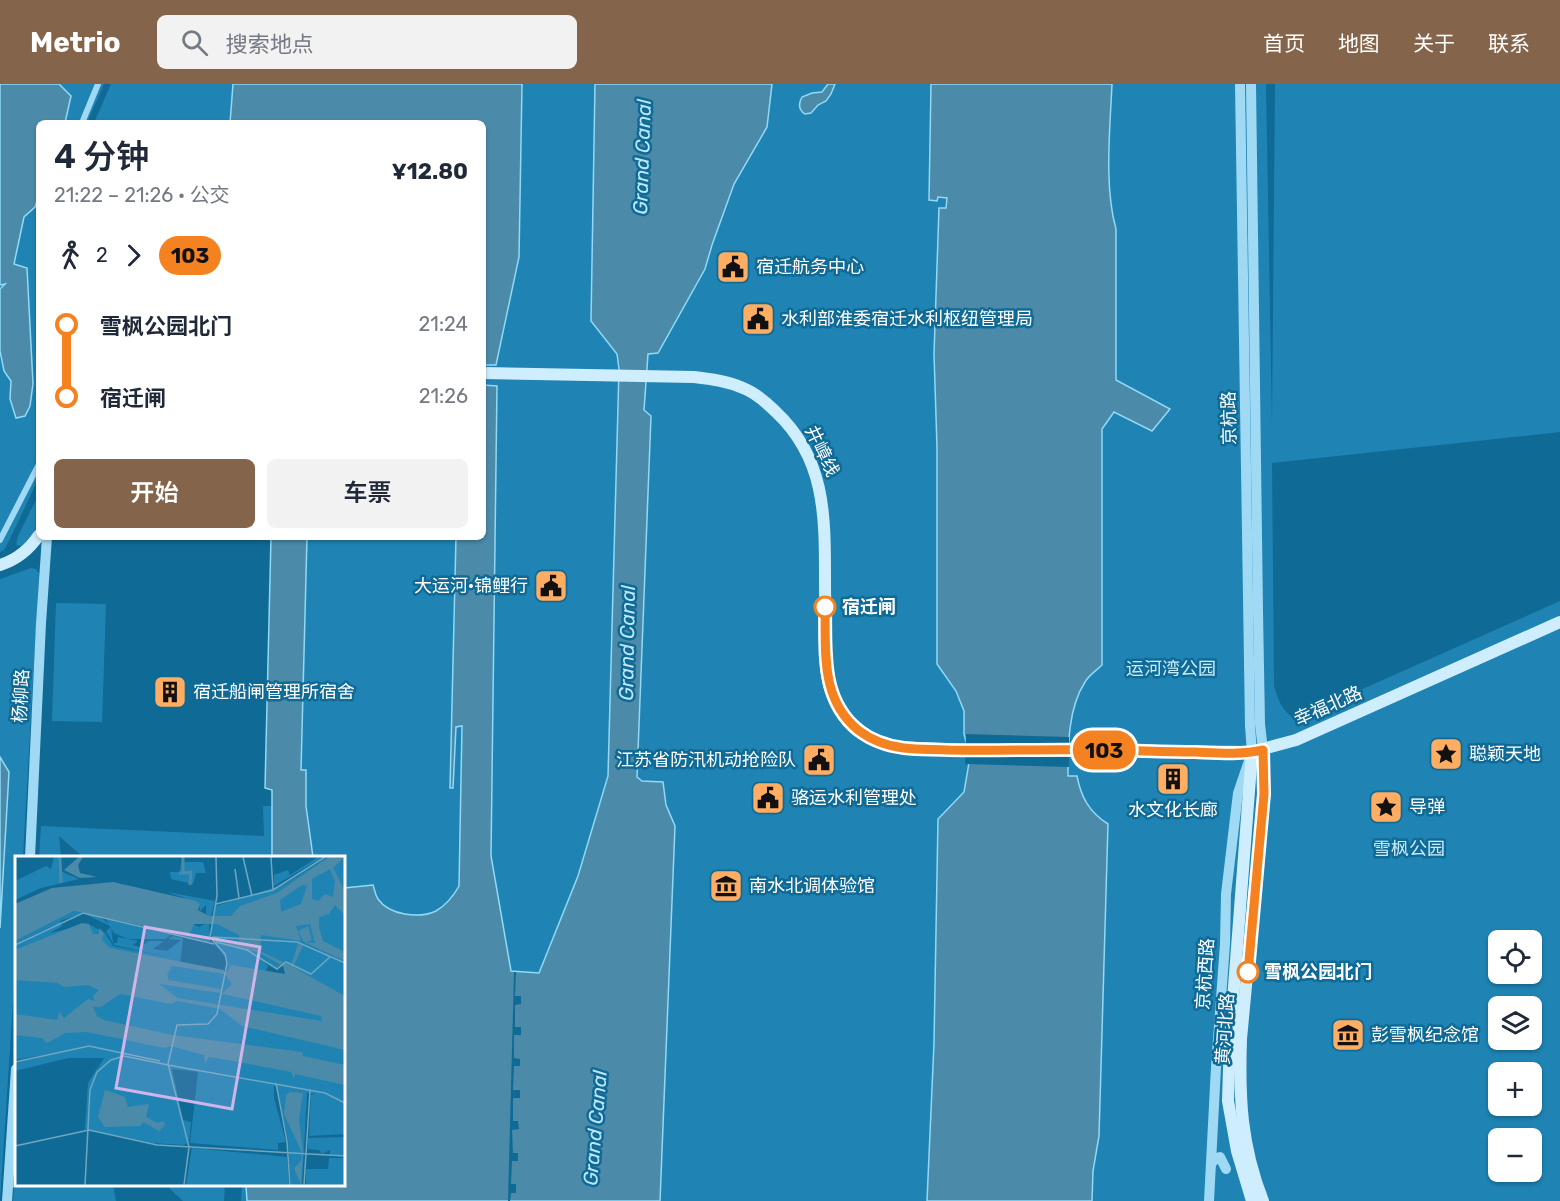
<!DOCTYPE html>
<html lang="zh">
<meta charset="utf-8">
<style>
:root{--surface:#fff;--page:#f2f2f3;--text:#1f2937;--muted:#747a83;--accent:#84644a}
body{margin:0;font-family:Rubik,"Noto Sans SC",sans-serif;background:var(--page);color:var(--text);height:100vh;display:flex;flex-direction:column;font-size:22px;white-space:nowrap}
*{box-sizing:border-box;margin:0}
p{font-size:20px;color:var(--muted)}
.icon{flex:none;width:33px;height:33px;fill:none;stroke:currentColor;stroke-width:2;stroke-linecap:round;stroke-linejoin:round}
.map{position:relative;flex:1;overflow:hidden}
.side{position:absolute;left:36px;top:36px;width:450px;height:420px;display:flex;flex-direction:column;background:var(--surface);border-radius:9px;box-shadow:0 2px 4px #0004}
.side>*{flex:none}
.badge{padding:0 12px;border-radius:20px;font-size:21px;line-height:39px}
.buttons{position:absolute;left:1488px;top:846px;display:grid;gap:12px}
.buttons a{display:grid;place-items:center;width:54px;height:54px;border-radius:9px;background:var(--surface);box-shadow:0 2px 4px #0004;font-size:30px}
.map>.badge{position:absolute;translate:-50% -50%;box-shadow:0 0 0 3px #fff}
.legs{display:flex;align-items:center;gap:9px;height:66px;padding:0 18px;font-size:20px}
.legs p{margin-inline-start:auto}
.head{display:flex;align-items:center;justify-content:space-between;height:102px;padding:0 18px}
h1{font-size:33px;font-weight:600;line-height:45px}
.cta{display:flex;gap:12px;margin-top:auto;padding:12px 18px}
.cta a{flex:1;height:69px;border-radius:9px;background:var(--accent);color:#fff;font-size:24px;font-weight:600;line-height:69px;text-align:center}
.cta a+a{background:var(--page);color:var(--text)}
ul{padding:0 18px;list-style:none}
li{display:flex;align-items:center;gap:21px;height:72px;font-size:22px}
li i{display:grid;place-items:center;width:9px;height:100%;margin:0 8px;background:currentColor}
li i::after{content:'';width:15px;height:15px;margin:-8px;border:4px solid;border-radius:50%;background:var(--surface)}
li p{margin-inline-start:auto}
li:first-child i{background:linear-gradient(#0000 50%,currentColor 0)}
li:last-child i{background:linear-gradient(currentColor 50%,#0000 0)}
header{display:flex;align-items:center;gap:36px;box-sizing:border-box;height:84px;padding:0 30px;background:var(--accent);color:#fff}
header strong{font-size:28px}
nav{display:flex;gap:33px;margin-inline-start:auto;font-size:21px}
.search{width:420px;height:54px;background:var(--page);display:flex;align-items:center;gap:15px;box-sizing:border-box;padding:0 21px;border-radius:9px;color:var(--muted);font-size:22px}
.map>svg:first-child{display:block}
.green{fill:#1f84b4;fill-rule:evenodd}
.water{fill:#4b8ba9;stroke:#91d9f7;stroke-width:1.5}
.pier{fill:#106a96}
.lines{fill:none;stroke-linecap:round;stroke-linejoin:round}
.minor{stroke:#a0d9f4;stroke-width:6}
.tertiary{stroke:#a0d9f4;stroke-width:10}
.secondary{stroke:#cfeefd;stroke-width:12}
.line-1-casing{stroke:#fff;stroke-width:14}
.line-1{stroke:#f58220;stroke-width:9}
.stop-1-dot{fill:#fff;stroke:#f58220;stroke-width:3}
.labels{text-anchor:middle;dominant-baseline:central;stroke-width:5;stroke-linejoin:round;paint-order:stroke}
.poi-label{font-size:18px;fill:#fff;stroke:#106a96;text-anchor:start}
.street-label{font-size:18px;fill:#fff;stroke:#106a96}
.stop-label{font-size:18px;font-weight:bold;fill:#fff;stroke:#106a96;text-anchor:start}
.park-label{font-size:18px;fill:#c8edfe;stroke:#106a96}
.water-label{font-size:20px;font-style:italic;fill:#bde8fc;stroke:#106a96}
.inset-river{fill:none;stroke:#4b8ba9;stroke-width:3}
.inset-road{fill:none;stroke:#70a6c0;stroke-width:1.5}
.view{fill:#d1b5e9;fill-opacity:0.15;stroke:#d1b5e9;stroke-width:3}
.inset-edge{fill:none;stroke:#fff;stroke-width:3}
</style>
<header>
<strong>Metrio</strong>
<div class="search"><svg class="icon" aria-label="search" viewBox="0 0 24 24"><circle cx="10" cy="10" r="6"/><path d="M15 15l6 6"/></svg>搜索地点</div>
<nav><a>首页</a><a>地图</a><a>关于</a><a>联系</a></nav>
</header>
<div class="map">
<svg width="1560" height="1117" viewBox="0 0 1560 1117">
<rect width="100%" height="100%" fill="#106a96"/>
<!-- green -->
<g class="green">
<path d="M0,0H104L87,39H39V393L10,455L4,466L0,468Z"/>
<path d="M111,0H233L230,39H94Z"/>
<path d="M306,0H1266L1272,340L1275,0H1560V348L1272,379L1274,602C1278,616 1282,627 1295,635L1560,517V1117H241L242,1101L344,1100V774L83,773L59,752L61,773L39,774L41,742L264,752L263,722H287L295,453H483V39ZM1498,856H1532V890H1498ZM1498,922H1532V956H1498ZM1498,988H1532V1022H1498ZM1498,1054H1532V1088H1498Z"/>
<path d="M39,410C39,435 42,445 21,462L16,461L18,452Z"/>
<path d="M31,484L36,485L39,490L23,773L16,774V873L0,1117V844L9,688L0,673V495Z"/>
<path d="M56,519L106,520L102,638L52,637Z"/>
<path d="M16,1066V1100L113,1101L116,1117H13Z"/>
<path d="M166,1101H225L224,1117H183Z"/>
</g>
<!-- water -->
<g class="water">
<path d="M0,0H59L71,12L65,39H39V110L35,123L24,133L14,180L27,184L33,300L30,322L25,332L16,334L10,315L11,297L4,287L0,267V205L5,200L0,201Z"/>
<path d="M233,0H522L519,173L496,281H483V39H230Z"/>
<path d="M595,0H772L767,43L734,100L712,161L705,185L658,269L648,270L644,326L651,332L637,693L642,697L663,698L666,721L675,742L660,1117H247L246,1101L344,1100V804L373,801C375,806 375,811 378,815C389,831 419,835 436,827C446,821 453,813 459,802L462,642L456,643L453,704H450L456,453H483V301L497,302L491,772L511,887L539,889L578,792L608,692L619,285L617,270L591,237Z"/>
<path d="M828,0H835L831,10L826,17L818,21L811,29L805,30C799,26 798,20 802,13L812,9L822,8Z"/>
<path d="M931,0H1112C1110,45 1104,103 1116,145V296L1170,325L1152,347L1114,328L1102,345V581C1097,586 1089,591 1085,598C1068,624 1068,662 1068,692H1077C1081,713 1089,728 1108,740L1099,1052L1093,1087L1092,1117H927L934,959L938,735L964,708L970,673L964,650V627L956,607L937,580V363L934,270L939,124H946L947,114L938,113L937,117L929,116Z"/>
<path d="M271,453H307L301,686H306V722L313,773H272V706L265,704Z"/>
<path d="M0,673L9,688L0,844Z"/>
</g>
<!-- pier -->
<g class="pier">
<path d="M966,650L1069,653V683L965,680Z"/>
<path d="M514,888H516L515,912H521V920L515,921V943H521V951H514V974L520,975V982H514L513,1006H520V1014H513V1037H518L519,1045L512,1046L513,1069H518V1077H512L511,1100H516V1109H511L510,1117H508Z"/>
</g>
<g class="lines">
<!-- minor -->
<g class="minor">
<path d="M82,39L98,0"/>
<path d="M0,456L39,380"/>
</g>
<!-- tertiary -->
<g class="tertiary">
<path d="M1251,0L1258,527L1260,640L1263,666"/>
<path d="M30,774L41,539L47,453"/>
<path d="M1212,1079L1216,1074L1220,1073L1226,1085"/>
<path d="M7,1117L16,985"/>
<path d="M1209,1117L1216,983L1225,860L1226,810L1238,709L1252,668L1250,642L1240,0"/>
</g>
<!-- secondary -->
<g class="secondary">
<path d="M483,289L694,293C711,295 727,297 743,304C756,309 766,318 776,328C825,374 825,430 825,493C825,524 826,554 826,585L829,601L834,614L847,635L869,654L896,663L964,666L1252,668L1296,656L1560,538"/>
<path d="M0,481C16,476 29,466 39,451"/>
<path d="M1263,666L1264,710L1241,955C1239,1014 1241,1061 1263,1117"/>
<path d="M1252,1117L1237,1067L1228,1017L1230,955L1252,668"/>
</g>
</g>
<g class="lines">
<defs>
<path id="line-1" d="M825,523C826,567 820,615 858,646C871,656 887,662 904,664C919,666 934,665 949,666C998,667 1046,665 1095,666C1128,666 1162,668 1195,668C1218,669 1240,671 1263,666L1264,710L1248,888"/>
</defs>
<!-- line-1 casing -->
<use href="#line-1" class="line-1-casing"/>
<!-- line-1 -->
<use href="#line-1" class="line-1"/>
</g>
<!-- icons -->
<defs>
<symbol id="civic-square" viewBox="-11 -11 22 22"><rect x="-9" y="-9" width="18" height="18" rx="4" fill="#ffad62" stroke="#106a96"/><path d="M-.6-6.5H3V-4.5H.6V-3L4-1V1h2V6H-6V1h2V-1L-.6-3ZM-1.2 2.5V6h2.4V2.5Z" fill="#111"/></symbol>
<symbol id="building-square" viewBox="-11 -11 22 22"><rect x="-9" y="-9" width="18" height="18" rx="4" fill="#ffad62" stroke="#106a96"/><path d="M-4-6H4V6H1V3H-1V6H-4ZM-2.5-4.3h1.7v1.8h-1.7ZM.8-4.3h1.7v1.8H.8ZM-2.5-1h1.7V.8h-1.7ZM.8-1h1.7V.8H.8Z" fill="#111"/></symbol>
<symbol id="sight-square" viewBox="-11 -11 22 22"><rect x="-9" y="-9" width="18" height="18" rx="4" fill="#ffad62" stroke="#106a96"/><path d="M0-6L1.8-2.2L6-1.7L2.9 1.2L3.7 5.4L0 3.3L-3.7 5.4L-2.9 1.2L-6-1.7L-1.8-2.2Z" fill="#111"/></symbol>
<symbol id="museum-square" viewBox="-11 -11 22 22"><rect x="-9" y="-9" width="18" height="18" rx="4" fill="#ffad62" stroke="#106a96"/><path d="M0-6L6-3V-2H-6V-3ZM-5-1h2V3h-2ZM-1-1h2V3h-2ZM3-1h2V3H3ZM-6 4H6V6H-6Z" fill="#111"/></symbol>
</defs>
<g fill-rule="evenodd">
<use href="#civic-square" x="714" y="164" width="38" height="38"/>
<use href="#civic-square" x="739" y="216" width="38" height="38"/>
<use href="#civic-square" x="532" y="483" width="38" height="38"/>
<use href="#building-square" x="151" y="589" width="38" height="38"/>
<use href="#sight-square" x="1427" y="651" width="38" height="38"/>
<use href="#civic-square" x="800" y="657" width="38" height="38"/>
<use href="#building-square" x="1154" y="676" width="38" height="38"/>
<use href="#civic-square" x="749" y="695" width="38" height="38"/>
<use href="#sight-square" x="1367" y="704" width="38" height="38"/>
<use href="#museum-square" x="707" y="783" width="38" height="38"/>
<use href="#museum-square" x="1329" y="932" width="38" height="38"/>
</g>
<!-- markers -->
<g class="stop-1-dot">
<circle cx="825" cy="523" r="10"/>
<circle cx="1248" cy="888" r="10"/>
</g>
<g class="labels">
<!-- poi labels -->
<g class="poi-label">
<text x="756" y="183">宿迁航务中心</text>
<text x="781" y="235">水利部淮委宿迁水利枢纽管理局</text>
<text x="528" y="502" text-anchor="end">大运河·锦鲤行</text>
<text x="193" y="608">宿迁船闸管理所宿舍</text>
<text x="1469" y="670">聪颖天地</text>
<text x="796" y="676" text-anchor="end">江苏省防汛机动抢险队</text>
<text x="791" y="714">骆运水利管理处</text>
<text x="1409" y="723">导弹</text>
<text x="1173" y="726" text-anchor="middle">水文化长廊</text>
<text x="749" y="802">南水北调体验馆</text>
<text x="1371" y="951">彭雪枫纪念馆</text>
</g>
<!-- street labels -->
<g class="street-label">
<text transform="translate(1229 334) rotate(-91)">京杭路</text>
<text transform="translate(822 367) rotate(64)">井嶂线</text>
<text transform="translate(21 612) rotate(-87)">杨柳路</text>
<text transform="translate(1328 622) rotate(-24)">幸福北路</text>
<text transform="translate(1205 890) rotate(-86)">京杭西路</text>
<text transform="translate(1225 945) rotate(-86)">黄河北路</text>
</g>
<!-- stop labels -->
<g class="stop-label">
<text x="842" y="523">宿迁闸</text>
<text x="1264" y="888">雪枫公园北门</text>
</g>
<!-- park labels -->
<g class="park-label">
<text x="1171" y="585">运河湾公园</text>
<text x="1409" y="765">雪枫公园</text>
</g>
<!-- water labels -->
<g class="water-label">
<text transform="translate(642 73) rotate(-88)">Grand Canal</text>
<text transform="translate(627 559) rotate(-89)">Grand Canal</text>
<text transform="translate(595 1044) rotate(-85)">Grand Canal</text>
</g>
</g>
<!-- overview -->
<g transform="translate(15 772)">
<rect width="330" height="330" fill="#106a96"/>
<path d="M39,1H44L45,15L64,23L26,32L0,44V25L31,10L36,13ZM303,1H308L259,30V19L273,14L275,19ZM312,1H330V140L270,109L261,113L249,106L253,110L250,117L216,112L211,115L213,105L198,86L196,77L201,50L270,28ZM166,6H188L191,17H181L178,28L156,23L155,16H165ZM152,36L200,45L196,61L191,58V49L185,55L184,47ZM59,55L174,80L178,68L184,71L194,66L195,86L85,61L94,68L95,70L68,57L45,65L47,70L35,77L73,68L90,77L98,90L153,101L99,89L91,75L96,71L98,87H102L103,81L123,85L118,89L125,91L134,85H149L138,93L152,95L166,84L153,83L158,80L168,82L165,108L330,141V278L294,280L296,239L300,238L292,237L287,329H276L273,284L262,230H259V242L271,286L263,287V294L175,287L183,216L157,213L168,264L176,266L174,286L169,289L137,287L70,273L73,227L89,202H53L0,215V207L52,195L0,204V90L39,69L0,88V85ZM91,63L156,79L150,83H113L99,77ZM330,281V299H315V294L307,298L304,294L293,293V282ZM177,292L272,301L274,329H171ZM314,302H330V329H291V313H313Z" fill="#1f84b4"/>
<path d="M64,1H68L63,9L65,17L82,21L65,22L49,14ZM314,1H330L318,12L330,35V59L320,49L314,58L304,61V72L308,85L330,96V105L289,86L283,75L293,70L297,84L291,86L300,87L295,68L281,70L286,85L246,79L245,95L276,110L283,88L288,90L278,111L330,140V194L227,170L205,153L162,145L156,148L105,138L86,151H78L82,160L89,164L158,179L287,196L288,200L330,209V229L280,218L279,223L276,216L218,205L194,201L190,207L189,199L156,190L149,192L72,176L50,177L32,187L27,182L0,179V158L42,164L44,156L49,162L73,143L80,145L78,140L84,134L73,129L49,131L42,127L0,124V94L67,67L74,68L78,78H84V72L89,77L87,84L95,92L209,114V118L157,110L152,119L154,124L206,133L205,137L144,128L163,142L307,165L306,160L207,138L217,128L210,118L216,109L270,118L268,110L245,97L210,88L224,87V79L202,68H179L174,80L59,55L0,85V48L37,32L98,26L181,45L185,48L183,54L194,60H216L225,50L262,37ZM315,13L320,25L318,41L310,38L303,45L297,43V23ZM287,29L292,30L286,48L266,56L265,44ZM90,234L110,241L113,251L134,248L131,261L142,267L149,265L150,269L144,275L128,266L125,270L90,271L83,261ZM275,236L288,237L284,263L288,297L286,329L279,312L286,305L287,297L269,258L271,239Z" fill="#4b8ba9" fill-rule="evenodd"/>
<path class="inset-river" d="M45,1L46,27M164,17H168V1M169,17L176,16L175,29"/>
<path class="inset-road" d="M228,1L237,40M256,1L258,34M220,13L224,42M201,48L258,34L310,1M197,81L282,86L330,107M201,86L232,94L262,113L271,106L296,118L315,101M0,89L68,57L199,88M0,206L74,190L145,205M153,209L310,237L330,247M261,227L272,285L275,329M0,290L74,274L142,289L330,300M70,329L75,234L82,216L96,204L109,200L153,209M169,329L174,291L153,208L162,169L193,168L202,158L212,107L210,98L195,81L202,40L201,1M289,329L295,235"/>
<path class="view" d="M130,71L245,91L217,253L101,232Z"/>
<rect width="330" height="330" class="inset-edge"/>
</g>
</svg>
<div class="buttons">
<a><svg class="icon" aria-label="locate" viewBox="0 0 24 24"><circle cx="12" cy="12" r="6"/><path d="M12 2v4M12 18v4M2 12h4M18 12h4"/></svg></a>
<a><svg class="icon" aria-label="layers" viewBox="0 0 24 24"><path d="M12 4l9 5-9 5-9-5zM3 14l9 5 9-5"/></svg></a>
<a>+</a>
<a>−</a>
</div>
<b class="badge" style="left:1104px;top:666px;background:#f58220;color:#111">103</b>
<section class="side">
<div class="head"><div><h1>4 分钟</h1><p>21:22 – 21:26 · 公交</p></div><b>¥12.80</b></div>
<div class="legs"><svg class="icon" aria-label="walk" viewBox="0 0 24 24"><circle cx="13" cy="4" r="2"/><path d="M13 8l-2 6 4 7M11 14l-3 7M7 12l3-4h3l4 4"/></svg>2<svg class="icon" aria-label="forward" viewBox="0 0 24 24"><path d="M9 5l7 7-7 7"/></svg><b class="badge" style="background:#f58220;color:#111">103</b></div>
<ul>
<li><i style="color:#f58220"></i><b>雪枫公园北门</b><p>21:24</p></li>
<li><i style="color:#f58220"></i><b>宿迁闸</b><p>21:26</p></li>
</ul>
<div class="cta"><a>开始</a><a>车票</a></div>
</section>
</div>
